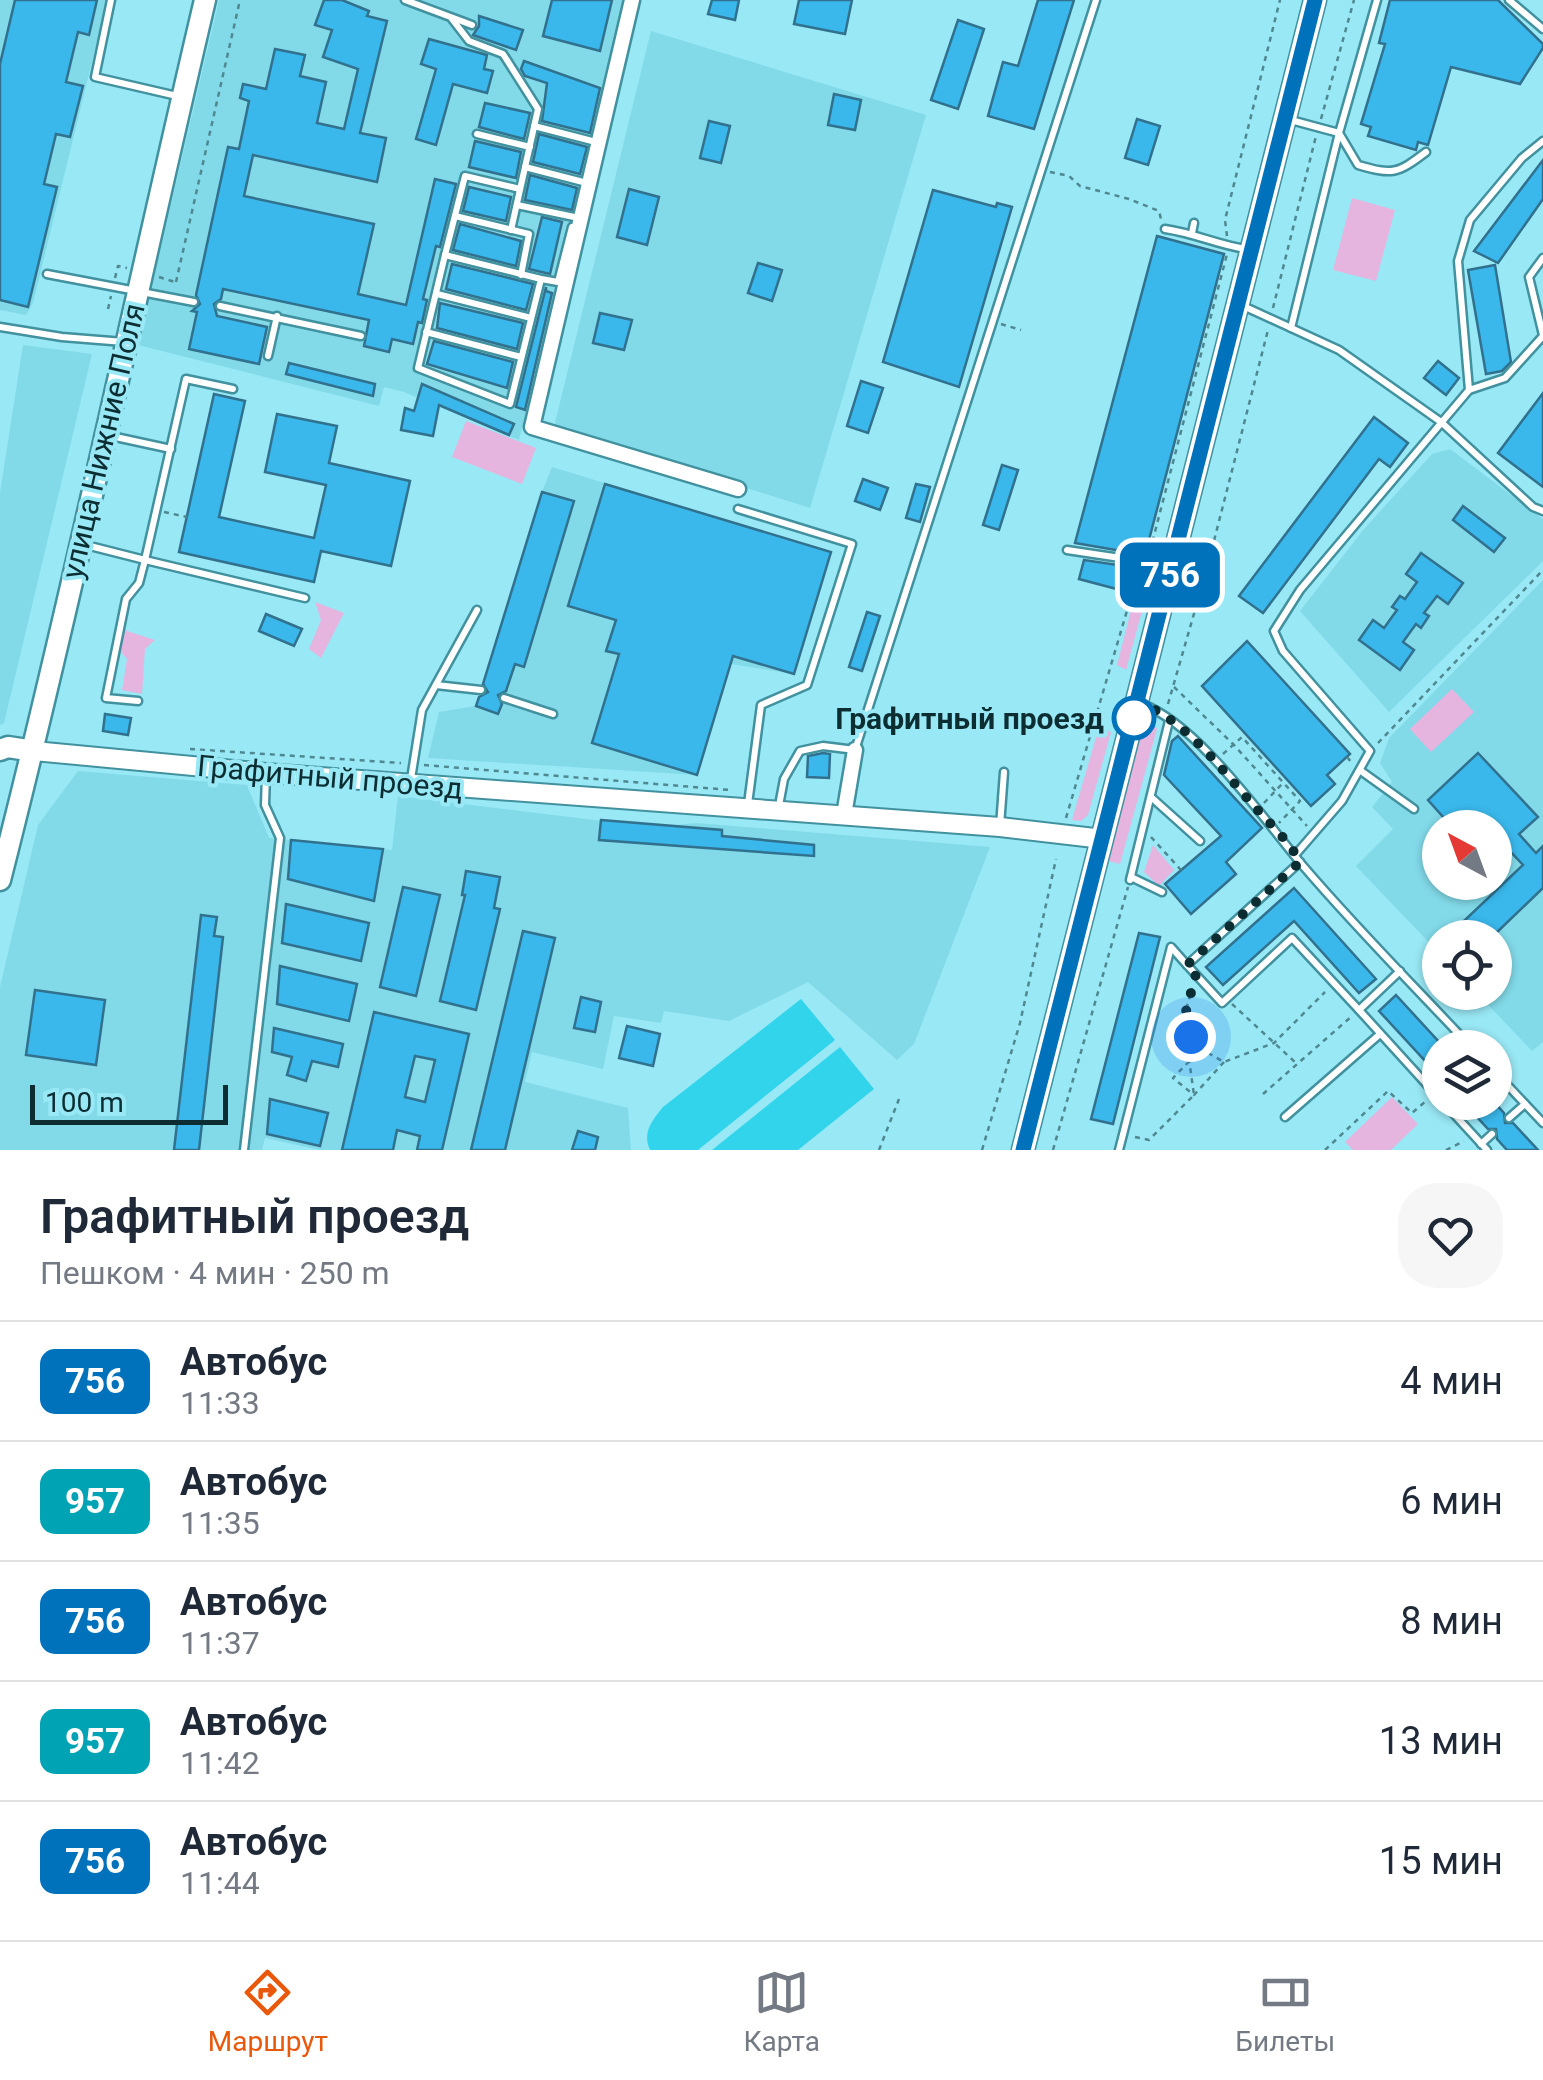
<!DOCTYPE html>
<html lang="ru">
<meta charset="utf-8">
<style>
:root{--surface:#fff;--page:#f6f6f7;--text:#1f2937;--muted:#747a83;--line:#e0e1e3;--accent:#ea580c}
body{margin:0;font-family:Roboto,sans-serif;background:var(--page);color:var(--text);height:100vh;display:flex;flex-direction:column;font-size:38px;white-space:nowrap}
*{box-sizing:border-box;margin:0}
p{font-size:32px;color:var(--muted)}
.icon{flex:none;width:55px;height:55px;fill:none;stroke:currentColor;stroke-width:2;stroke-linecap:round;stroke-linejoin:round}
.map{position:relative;height:1150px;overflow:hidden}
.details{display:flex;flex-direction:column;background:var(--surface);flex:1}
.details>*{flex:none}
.badge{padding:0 20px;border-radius:15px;font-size:35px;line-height:65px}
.needle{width:65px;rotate:319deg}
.controls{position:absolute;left:1422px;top:810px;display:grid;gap:20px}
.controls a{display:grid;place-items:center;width:90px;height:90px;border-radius:50%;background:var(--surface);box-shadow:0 2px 8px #0004;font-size:50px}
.scale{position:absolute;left:30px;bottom:25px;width:198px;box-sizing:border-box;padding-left:10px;border:5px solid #0c2e33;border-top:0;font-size:28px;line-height:35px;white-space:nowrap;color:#0c2e33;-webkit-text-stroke:8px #99e8f5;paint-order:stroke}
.you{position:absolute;width:50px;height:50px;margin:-25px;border:8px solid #fff;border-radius:50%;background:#1a73e8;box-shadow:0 0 0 15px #1a73e833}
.map>.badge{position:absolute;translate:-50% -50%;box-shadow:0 0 0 5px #fff}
.round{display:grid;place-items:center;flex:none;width:105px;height:105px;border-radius:40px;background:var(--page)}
.summary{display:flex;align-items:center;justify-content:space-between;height:170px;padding:0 40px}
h1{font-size:48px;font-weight:600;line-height:75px}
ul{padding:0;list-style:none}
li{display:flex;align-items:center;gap:30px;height:120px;padding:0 40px;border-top:2px solid var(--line)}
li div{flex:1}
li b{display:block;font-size:38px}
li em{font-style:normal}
li .badge{min-width:110px;font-weight:700;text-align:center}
.tab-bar{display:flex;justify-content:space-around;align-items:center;height:140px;border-top:2px solid var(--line);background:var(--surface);font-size:28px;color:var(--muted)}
.tab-bar a{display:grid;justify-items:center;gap:5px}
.tab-bar .on{color:var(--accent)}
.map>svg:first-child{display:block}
.built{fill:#82dae9;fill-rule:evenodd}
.green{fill:#e5b5e0}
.water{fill:#31d4eb}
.building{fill:#3ab8eb;stroke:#31718e;stroke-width:2.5;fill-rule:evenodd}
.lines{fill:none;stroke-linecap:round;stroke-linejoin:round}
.service-casing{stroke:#42919e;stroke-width:11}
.minor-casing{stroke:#42919e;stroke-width:19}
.tertiary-casing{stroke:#42919e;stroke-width:22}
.secondary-casing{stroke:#42919e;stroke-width:25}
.path{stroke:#508891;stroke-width:2.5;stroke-dasharray:5 5;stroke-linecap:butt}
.service{stroke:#fff;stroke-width:6}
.minor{stroke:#fff;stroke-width:14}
.tertiary{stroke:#fff;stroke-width:18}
.secondary{stroke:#fff;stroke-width:20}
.line-casing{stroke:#fff;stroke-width:22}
.line{stroke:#0072bc;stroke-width:15}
.walk{stroke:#0c2e33;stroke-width:10;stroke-dasharray:0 18}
.stop-dot{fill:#fff;stroke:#0072bc;stroke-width:5}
.labels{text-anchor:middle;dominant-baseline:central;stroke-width:8;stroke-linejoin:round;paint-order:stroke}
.street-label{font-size:30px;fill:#0c2e33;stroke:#99e8f5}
.stop-label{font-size:30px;font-weight:bold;fill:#0c2e33;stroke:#99e8f5;text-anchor:end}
</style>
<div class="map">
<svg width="1543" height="1150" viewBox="0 0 1543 1150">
<rect width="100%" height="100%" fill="#99e8f5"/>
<!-- built -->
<g class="built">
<path d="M0,0H107L33,303L26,315L0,310Z"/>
<path d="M219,0H627L519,440L404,392L384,387L379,406L138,345Z"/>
<path d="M651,31L926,115L810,508L554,427Z"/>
<path d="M23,345L92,354L4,723L0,725V493Z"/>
<path d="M1450,449L1543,519V561L1389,712L1300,611L1364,529L1432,454Z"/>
<path d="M552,467L831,552L794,674L731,664L697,775L428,758L439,712L476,706L542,492Z"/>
<path d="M1543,580V1042L1532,1051L1477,993L1495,992V938H1440V954L1356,866L1393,829L1372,807L1392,782L1380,763L1389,738ZM1440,828H1495V882H1440Z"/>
<path d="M78,771L247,785L269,838L392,850L398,796L652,827L697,823L990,847L914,1044L897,1060L808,982L729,1021L664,1011L661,1023L614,1016L603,1069L532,1052L525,1082L628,1108L631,1150H320L265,1138L262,1150H0V987L38,825ZM35,991L96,1065L27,1055Z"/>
</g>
<!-- green -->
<g class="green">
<path d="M1352,198L1395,210L1376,281L1333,270Z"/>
<path d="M466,421L536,448L522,484L452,457Z"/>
<path d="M1145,585L1148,589L1126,670L1117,665L1137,587Z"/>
<path d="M315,602L344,613L321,658L309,649L321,620Z"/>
<path d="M124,630L155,640L145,649L142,694L122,690L127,659L121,652Z"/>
<path d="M1452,689L1474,712L1431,752L1410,729Z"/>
<path d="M1143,722L1153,724L1157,729L1120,864L1109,861Z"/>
<path d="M1102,729L1111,732L1088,815L1081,821L1072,820L1097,734Z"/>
<path d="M1153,845L1174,870L1159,886L1144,872Z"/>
<path d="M1392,1097L1418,1124L1391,1150H1353L1345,1142Z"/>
</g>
<!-- water -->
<g class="water">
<path d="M801,999L835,1040L698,1150H650C642,1132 652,1121 663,1107Z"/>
<path d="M840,1047L874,1089L798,1150H712Z"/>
</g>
<!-- building -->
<g class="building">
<path d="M15,0H97L89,35L78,32L66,82L83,86L70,137L56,134L44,184L57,187L28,307L0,300V64Z"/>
<path d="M324,0H342L369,11L367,16L387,21L360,133L386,138L377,182L253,155L244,196L374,224L358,294L406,305L435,179L456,184L440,247L436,246L423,299L427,300L422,323L418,322L413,344L392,339L389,352L364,346L369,320L223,289L221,299L214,304L217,316L267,327L259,364L189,349L197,312L192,311L200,304L196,295L228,147L239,149L249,101L240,98L243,84L266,89L275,49L305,55L300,76L326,82L317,123L344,129L358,69L323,57L332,30L315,25Z"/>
<path d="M552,0H612L600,51L543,36Z"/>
<path d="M712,0H739L735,20L708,14Z"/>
<path d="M799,0H852L845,34L794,24Z"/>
<path d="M1038,0H1074L1034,129L988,116L1003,62L1018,66Z"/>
<path d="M1390,0H1498L1543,44V48L1520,84L1451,67L1428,145L1418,142L1416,150L1368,136L1371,127L1361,124L1385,44L1379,43Z"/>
<path d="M479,16L523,30L516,50L473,35L479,26Z"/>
<path d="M958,20L984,29L958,109L931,100Z"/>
<path d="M429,39L487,55L484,69L493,71L487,93L453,84L436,145L416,139L436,69L421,64Z"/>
<path d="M524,61L600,88L590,133L542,121L547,83L525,76L521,69Z"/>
<path d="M834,94L861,100L855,130L828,125Z"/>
<path d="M485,103L530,113L524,139L479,127Z"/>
<path d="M1137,119L1160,126L1148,165L1125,158Z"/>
<path d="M709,121L730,126L721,163L700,158Z"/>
<path d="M539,134L587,147L580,174L533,162Z"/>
<path d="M475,141L521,152L516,178L469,167Z"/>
<path d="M1543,160V199L1498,263L1474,251Z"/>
<path d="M530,175L577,188L572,210L525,200Z"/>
<path d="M469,187L511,197L506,221L463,211Z"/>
<path d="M629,189L659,197L647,245L617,237Z"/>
<path d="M933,190L996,207L997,203L1012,207L959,387L883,362Z"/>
<path d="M542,217L562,222L550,274L529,269Z"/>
<path d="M460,224L521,241L516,266L453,250Z"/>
<path d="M1157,236L1224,254L1145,555L1075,543Z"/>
<path d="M758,263L782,270L772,301L748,293Z"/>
<path d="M452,264L533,284L526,310L446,289Z"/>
<path d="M1495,265L1511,362L1502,371L1486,374L1468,270Z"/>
<path d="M546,287V291L552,293L525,410L516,407Z"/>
<path d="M440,303L523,323L517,349L437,328Z"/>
<path d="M600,313L632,320L624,350L593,343Z"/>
<path d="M434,341L513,362L507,388L427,364Z"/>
<path d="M1438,361L1459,378L1446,395L1424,378Z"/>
<path d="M289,363L375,384L373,396L286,374Z"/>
<path d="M861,381L883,388L868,433L847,426Z"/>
<path d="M422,384L514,424L509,435L439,405L433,436L401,430L405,408L414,411Z"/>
<path d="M1543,393V487L1498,453Z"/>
<path d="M214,394L245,401L219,517L314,538L326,485L265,472L277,414L337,426L329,463L410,481L391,566L321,551L314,582L179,552Z"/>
<path d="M1374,417L1408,443L1390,467L1379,459L1263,613L1239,596Z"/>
<path d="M1002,465L1018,470L999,530L983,525Z"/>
<path d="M863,479L888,488L880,510L855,501Z"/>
<path d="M605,484L831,552L794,674L733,656L697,775L592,743L619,654L606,651L616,620L568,606Z"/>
<path d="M916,484L930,487L920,522L906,518Z"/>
<path d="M542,492L574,501L524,667L515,664L506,691L498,695L502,704L498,714L476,706L479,697L488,692L483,684Z"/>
<path d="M1463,506L1505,538L1494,552L1453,520Z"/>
<path d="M1421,553L1463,583L1448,604L1437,596L1424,613L1429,616L1421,628L1416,624L1403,642L1414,650L1400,670L1359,640L1373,620L1384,628L1397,610L1392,607L1400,596L1405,599L1417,582L1406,574Z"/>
<path d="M1084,560L1131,567L1124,591L1079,579Z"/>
<path d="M867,612L880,616L862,671L849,667Z"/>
<path d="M266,614L302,629L294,646L259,631Z"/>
<path d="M1247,641L1350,754L1327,775L1335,784L1311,806L1202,686Z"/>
<path d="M105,714L131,718L128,735L103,731Z"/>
<path d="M1178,736L1262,828L1226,862L1236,874L1191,914L1165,884L1221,836L1164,775L1172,741Z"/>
<path d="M823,753L830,754L829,778L807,777L808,756Z"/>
<path d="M1478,753L1538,817L1519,834L1536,853L1543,846V888L1491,938H1446L1523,865L1506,847L1495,857V828H1453L1428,800Z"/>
<path d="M601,820L722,830V836L814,845V856L599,840Z"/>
<path d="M291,840L383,849L374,901L288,879Z"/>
<path d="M466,871L500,877L494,908L500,909L476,1010L440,1001L465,895H462Z"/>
<path d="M403,887L440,895L416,996L380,987Z"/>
<path d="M1294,888L1376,979L1359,993L1294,921L1223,985L1206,967Z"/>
<path d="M286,904L369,923L361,961L282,943Z"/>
<path d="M201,915L217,917L214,936L223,937L199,1150H174Z"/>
<path d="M523,931L555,938L505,1150H471Z"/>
<path d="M1139,933L1160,937L1113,1124L1091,1119Z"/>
<path d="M280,966L357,984L349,1021L277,1004Z"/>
<path d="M35,990L105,1000L96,1065L26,1055Z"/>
<path d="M1396,995L1440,1043V1077L1379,1011Z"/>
<path d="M581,997L601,1002L595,1032L574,1028Z"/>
<path d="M374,1012L469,1034L442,1150H417L420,1136L397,1130L393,1150H342ZM415,1056L435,1060L425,1102L405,1097Z"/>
<path d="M627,1026L660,1034L653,1066L619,1058Z"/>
<path d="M274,1028L343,1044L338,1067L312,1061L306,1081L287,1075L292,1057L272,1052Z"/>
<path d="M270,1099L328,1113L320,1146L267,1134Z"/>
<path d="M1463,1102H1494L1504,1113L1505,1123H1513L1538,1150H1507L1497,1139L1496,1129H1488Z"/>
<path d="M578,1131L598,1137L595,1150H572Z"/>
</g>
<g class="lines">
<defs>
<g id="service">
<path d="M111,0L95,77L177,96"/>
<path d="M405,0L472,25"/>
<path d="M1377,0L1339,133L1358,165C1393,175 1397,174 1426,152"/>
<path d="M1509,0L1543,29"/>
<path d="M452,19L469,41L503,54L538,109L511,230"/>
<path d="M1287,119L1339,133L1291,328"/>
<path d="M534,126L596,142"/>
<path d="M477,134L530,147"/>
<path d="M525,167L587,183"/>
<path d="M517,205L579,218"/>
<path d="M455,216L529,234L521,275"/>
<path d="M1165,229C1194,233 1218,245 1246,249"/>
<path d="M1192,233L1194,223"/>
<path d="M445,255L465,176L520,189"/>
<path d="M1543,258L1529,277L1543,335"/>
<path d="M47,274L194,302"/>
<path d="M541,279L445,255L418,368L510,404L541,279L558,282L572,227"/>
<path d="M437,294L531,318"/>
<path d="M1241,305L1339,350L1441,422L1533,507L1543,511"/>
<path d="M220,306L361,336"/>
<path d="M0,327L62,337L124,342"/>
<path d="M426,332L521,357"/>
<path d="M268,356L277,316"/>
<path d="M1469,390L1505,378L1543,336"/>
<path d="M111,436L171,449"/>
<path d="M738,509L852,544L807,685L761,705L748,804"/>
<path d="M82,544L145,560L186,379L233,389"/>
<path d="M1067,550L1147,562L1165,573"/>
<path d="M436,685L481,690"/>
<path d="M504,698L553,714"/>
<path d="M138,701L106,698L126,599L139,583L145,560L305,598"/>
<path d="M1142,704C1199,725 1264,820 1304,867C1357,929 1416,988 1472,1048"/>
<path d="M1361,771L1414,809"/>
<path d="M411,779L422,710L477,610"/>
<path d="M1151,797L1200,841"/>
<path d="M778,811L784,779L800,751L823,746L855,750L1096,0"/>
<path d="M1000,826L1004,772"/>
<path d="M1296,854L1342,801L1370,751L1283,651L1274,631L1300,590L1469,390L1458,261L1470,220L1522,158L1543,141"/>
<path d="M1300,862L1187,965L1222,1003L1292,938L1359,1010L1400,971"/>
<path d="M1131,877L1162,892"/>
<path d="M1130,880L1169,721"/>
<path d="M1359,1010L1440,1099"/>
<path d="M1495,1072L1543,1123"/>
<path d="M1443,1102L1487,1150"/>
<path d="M1285,1117L1380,1034"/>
<path d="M1509,1118L1525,1104"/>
<path d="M1481,1144L1492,1134"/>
<path d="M244,1150L280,838L265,805L266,774"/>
<path d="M1119,1150L1171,947L1187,965"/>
</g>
<g id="minor">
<path d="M632,0L532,427L738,489"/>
<path d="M844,815L855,750"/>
</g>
<path id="tertiary" d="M34,751L266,773L1000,827L1103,839"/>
<g id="secondary">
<path d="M0,750L8,747L34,751"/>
<path d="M0,880C74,589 136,293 205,0"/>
<path d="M1023,1150L1315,0"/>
</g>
</defs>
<!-- service casing -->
<use href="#service" class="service-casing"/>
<!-- minor casing -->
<use href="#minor" class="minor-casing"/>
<!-- tertiary casing -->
<use href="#tertiary" class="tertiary-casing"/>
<!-- secondary casing -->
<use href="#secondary" class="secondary-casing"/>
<!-- path -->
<g class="path">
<path d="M1321,119L1354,0"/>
<path d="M1050,172L1069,176L1080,186L1129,199L1159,211L1161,219"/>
<path d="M1227,236L1225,220L1280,0"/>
<path d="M159,277L175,282"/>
<path d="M115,278L118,266L127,268"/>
<path d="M176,282L240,0"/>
<path d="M1273,308L1316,136"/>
<path d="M108,309L111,296"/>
<path d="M1001,324L1021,330"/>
<path d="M164,512L187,517"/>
<path d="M1150,551L1227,254"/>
<path d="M1174,687L1234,745L1307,826"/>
<path d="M1168,704L1206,572L1268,330"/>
<path d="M1378,743L1543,570"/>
<path d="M190,749L401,763"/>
<path d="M1223,754L1242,737L1300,801L1279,823"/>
<path d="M1347,757L1352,763"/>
<path d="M424,765L730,790"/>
<path d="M1264,803L1282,784"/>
<path d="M1066,818L1131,597L1142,573"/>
<path d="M1151,837L1181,870"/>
<path d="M1232,1004L1296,1063"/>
<path d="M1181,1028L1192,988"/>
<path d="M1224,1062L1194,1095L1173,1078L1201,1049L1224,1062L1274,1043L1325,992"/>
<path d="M1263,1094L1352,1016"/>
<path d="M1135,1137L1149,1140L1194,1095L1188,1052L1191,1037L1181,1030L1173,1034L1170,1046L1176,1052H1188"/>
<path d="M879,1150L899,1099"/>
<path d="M982,1150L1020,1023L1056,859"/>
<path d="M1053,1150L1128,887"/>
<path d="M1325,1150L1388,1091L1412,1113L1426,1101"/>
<path d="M1446,1150L1464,1141"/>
</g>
<!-- service -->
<use href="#service" class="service"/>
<!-- minor -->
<use href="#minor" class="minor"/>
<!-- tertiary -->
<use href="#tertiary" class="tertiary"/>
<!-- secondary -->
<use href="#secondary" class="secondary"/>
</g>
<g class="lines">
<defs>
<path id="line" d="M1023,1150L1315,0"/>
</defs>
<!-- line casing -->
<use href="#line" class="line-casing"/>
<!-- line -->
<use href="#line" class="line"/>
<!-- walk -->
<path class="walk" d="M1134,718L1138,702C1187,721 1221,769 1255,807C1270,824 1289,841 1300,862L1187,965L1196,974L1181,1030L1191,1037"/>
</g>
<!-- markers -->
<circle class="stop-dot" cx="1134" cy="718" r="20"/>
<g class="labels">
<!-- street labels -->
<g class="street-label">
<text transform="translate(103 441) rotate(-77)">улица Нижние Поля</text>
<text transform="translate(330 777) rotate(5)">Графитный проезд</text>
</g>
<!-- stop labels -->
<g class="stop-label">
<text x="1104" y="718">Графитный проезд</text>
</g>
</g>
</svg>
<div class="controls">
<a><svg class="needle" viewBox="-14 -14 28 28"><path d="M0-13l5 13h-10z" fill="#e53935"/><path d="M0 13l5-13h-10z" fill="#747a83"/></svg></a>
<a><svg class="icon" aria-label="locate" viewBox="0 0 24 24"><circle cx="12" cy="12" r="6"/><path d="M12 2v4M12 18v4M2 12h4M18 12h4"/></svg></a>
<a><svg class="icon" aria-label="layers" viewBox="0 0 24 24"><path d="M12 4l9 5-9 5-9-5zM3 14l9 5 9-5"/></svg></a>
</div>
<div class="scale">100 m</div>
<div class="you" style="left:1191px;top:1037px"></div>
<b class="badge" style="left:1170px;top:575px;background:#0072bc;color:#fff">756</b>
</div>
<section class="details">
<div class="summary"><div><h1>Графитный проезд</h1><p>Пешком · 4 мин · 250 m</p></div><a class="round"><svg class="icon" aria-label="heart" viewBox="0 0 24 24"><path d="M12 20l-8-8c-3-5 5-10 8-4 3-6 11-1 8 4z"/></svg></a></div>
<ul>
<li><span class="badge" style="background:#0072bc;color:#fff">756</span><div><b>Автобус</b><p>11:33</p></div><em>4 мин</em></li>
<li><span class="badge" style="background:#00a3b4;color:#fff">957</span><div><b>Автобус</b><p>11:35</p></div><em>6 мин</em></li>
<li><span class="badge" style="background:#0072bc;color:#fff">756</span><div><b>Автобус</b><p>11:37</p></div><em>8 мин</em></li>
<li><span class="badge" style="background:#00a3b4;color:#fff">957</span><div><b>Автобус</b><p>11:42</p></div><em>13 мин</em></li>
<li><span class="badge" style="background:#0072bc;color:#fff">756</span><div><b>Автобус</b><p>11:44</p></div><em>15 мин</em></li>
</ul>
</section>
<nav class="tab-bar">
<a class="on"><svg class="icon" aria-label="directions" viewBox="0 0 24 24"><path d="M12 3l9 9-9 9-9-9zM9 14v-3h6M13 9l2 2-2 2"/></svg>Маршрут</a>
<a><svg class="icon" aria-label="map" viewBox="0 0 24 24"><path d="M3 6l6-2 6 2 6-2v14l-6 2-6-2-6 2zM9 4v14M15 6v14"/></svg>Карта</a>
<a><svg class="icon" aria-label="tickets" viewBox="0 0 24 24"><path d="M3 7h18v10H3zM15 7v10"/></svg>Билеты</a>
</nav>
